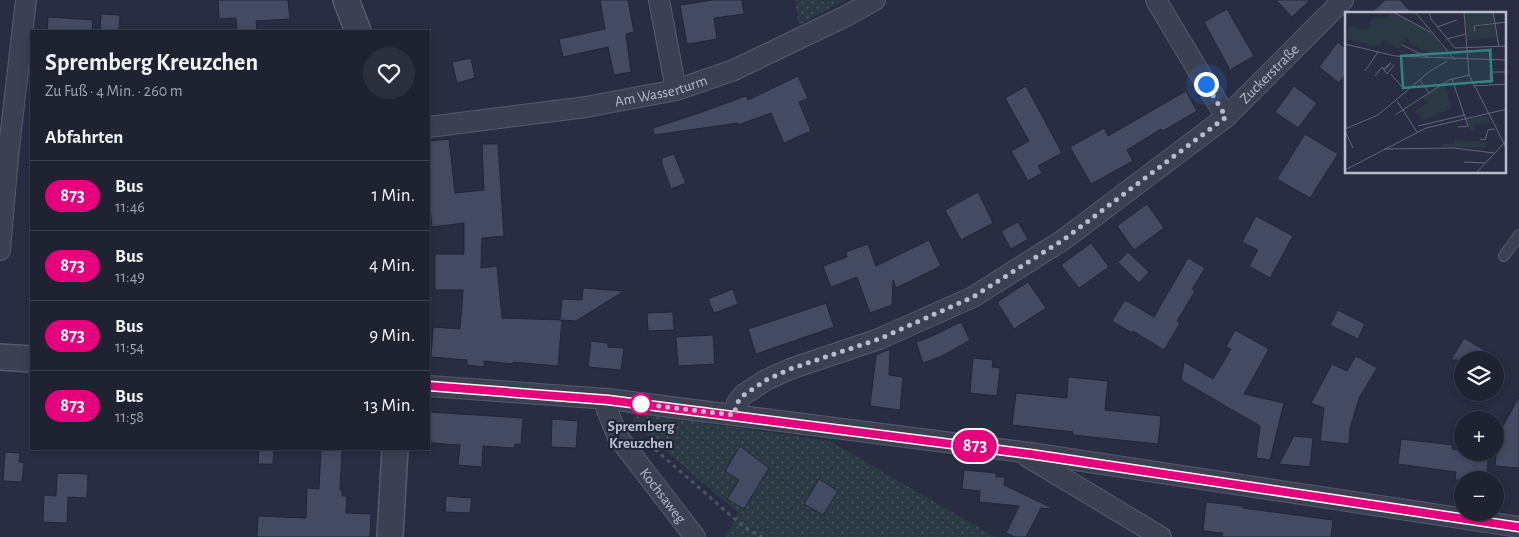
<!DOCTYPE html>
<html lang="de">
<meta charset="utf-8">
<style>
:root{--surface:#1e2231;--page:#2b2f3d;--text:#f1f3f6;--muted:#a1a4ab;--line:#3c3f4d}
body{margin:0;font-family:"Alegreya Sans",sans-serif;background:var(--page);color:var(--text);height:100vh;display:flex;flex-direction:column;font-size:19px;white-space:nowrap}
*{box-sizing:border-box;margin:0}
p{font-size:16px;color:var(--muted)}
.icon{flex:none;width:28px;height:28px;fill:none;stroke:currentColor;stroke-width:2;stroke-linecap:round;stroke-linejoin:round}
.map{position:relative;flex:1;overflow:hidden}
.side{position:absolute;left:30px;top:30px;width:400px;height:420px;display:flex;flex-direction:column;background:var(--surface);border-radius:0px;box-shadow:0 2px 8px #0003,0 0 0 1px var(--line)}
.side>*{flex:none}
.badge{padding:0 10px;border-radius:16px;font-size:18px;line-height:32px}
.controls{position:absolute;left:1454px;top:351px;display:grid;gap:10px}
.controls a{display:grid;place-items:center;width:50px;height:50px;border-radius:50%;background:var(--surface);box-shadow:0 2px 8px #0003,0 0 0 1px var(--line);font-size:25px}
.you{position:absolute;width:25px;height:25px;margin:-12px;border:4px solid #fff;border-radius:50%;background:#1a73e8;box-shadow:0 0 0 8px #1a73e833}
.map>.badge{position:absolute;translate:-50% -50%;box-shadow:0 0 0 2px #fff}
h2{padding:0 15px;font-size:19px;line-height:45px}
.round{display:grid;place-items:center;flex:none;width:52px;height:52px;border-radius:26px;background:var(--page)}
.head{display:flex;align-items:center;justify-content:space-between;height:85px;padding:0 15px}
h1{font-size:24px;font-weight:700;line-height:38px}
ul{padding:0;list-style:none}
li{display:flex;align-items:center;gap:15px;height:70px;padding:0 15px;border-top:1px solid var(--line)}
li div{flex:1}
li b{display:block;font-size:19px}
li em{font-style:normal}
li .badge{min-width:55px;font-weight:700;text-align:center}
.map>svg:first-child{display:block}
.garden{fill:url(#garden-dots)}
.building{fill:#444a61;stroke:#232638}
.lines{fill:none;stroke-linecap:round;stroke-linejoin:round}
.service-casing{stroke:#575a6b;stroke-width:12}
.minor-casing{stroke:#575a6b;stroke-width:22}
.tertiary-casing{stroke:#575a6b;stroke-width:28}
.path{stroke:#48565f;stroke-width:3;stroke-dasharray:4 4;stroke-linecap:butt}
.service{stroke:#3c4051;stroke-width:10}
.minor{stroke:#3c4051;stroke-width:20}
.tertiary{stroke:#3c4051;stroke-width:25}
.line-casing{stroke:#fff;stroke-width:11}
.line{stroke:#e6007e;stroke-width:8}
.walk{stroke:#b9bccb;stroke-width:5;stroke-dasharray:0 9}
.stop-dot{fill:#fff;stroke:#e6007e;stroke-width:2.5}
.labels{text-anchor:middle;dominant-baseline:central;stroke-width:4;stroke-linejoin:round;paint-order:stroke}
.street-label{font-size:15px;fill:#b9bccb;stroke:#212436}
.stop-label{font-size:15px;font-weight:bold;fill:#b9bccb;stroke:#212436}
.inset-road{fill:none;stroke:#626678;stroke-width:1}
.view{fill:#318481;fill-opacity:0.15;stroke:#318481;stroke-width:2.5}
.inset-edge{fill:none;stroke:#b9bccb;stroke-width:2.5}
</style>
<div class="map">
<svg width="1519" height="537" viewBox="0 0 1519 537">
<defs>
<pattern id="garden-dots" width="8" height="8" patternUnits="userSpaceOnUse" patternTransform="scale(1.25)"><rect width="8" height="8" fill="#2a3942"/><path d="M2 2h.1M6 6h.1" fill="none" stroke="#47545c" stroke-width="1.8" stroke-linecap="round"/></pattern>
</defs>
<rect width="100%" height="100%" fill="#282d41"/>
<!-- garden -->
<g class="garden">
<path d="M795,0H845L799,25Z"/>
<path d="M636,413L830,441L995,537H726L738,513L632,422Z"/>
</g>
<!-- building -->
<g class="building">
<path d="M218,0H288L290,19L256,21L257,31H237L236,18L219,19Z"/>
<path d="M600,0H628L634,32L626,34L631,72L614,75L608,47L563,57L559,39L605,29Z"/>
<path d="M712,0H742L744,14L714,18L717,39L687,44L680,5Z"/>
<path d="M1276,0H1310L1292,17Z"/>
<path d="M1385,0H1400L1413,14H1370Z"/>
<path d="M1227,9L1254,56L1230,70L1204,22Z"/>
<path d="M101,14L120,15L119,31H100Z"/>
<path d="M48,17L93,20L92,31H47Z"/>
<path d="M1338,42L1346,49V73L1339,83L1319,67Z"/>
<path d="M471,58L475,78L457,83L452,62Z"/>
<path d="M798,76L808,98L799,102L811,131L784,143L771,113L738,125V123L654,135L653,128L699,113L746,96L748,100Z"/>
<path d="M1026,86L1062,153L1038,166L1042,173L1028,181L1011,151L1029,141L1005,98Z"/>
<path d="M1294,86L1317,103L1298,128L1275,112Z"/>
<path d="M1186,91L1197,111L1163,131L1161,129L1127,150L1133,161L1091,184L1070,147L1104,128L1108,136Z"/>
<path d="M1305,134L1338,154L1310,198L1277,179Z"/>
<path d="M449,139L455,193L484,190L482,144H498L504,236L482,238L481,268L497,266L502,318L562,320L558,366L513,362V364L484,361V367L467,365V360L431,357L433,327L460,329L463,290H435V254H464V223L432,227L429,193V141Z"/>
<path d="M674,154L686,183L671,189L662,164V158Z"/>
<path d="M978,192L993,223L961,240L945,210Z"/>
<path d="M1147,204L1164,228L1134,250L1117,226Z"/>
<path d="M1256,216L1293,236L1270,278L1249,266L1258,250L1242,242Z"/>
<path d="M1018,222L1028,239L1011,249L1001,231Z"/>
<path d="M929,240L941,266L896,288L893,280L892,305L870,313L857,277L831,287L823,266L847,257L846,252L868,244L876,266Z"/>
<path d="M1091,243L1109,267L1079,288L1061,265Z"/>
<path d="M1128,252L1149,272L1139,283L1118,262Z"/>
<path d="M1188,258L1205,268L1192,289L1195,291L1177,321L1180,323L1164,350L1133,331L1132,333L1112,321L1125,300L1154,317Z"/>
<path d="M1028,282L1046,308L1014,329L997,302Z"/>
<path d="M583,288L624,291L576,321L560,320L562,299L582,300Z"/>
<path d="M733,289L738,304L714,313L708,299Z"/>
<path d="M826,303L834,327L756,354L748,329Z"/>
<path d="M1338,310L1365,324L1358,339L1330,325Z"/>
<path d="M673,312L674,330L648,331L647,313Z"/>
<path d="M961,322L970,340L942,356L923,363L916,342L930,337Z"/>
<path d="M1235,330L1269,349L1244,394L1284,403L1270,460L1256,458L1260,426L1181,380L1184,362L1213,379L1231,349L1226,347Z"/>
<path d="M713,335L715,364L678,366L676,337Z"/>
<path d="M1464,338L1501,360H1451Z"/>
<path d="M591,341L608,343V347L624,348L621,370L588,367Z"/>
<path d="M890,349L889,375L903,377L900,410L870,406L876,355Z"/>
<path d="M1356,356L1377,368L1359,398L1350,428L1349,444L1320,441L1324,408L1311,403L1332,364L1347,371Z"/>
<path d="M973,358L993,360L992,367L1000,368L997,396L970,393Z"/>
<path d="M1068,377L1108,381L1105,410L1161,416L1158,444L1073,435V432L1012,425L1016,393L1067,398Z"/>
<path d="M1519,397V468L1495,466L1498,435Z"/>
<path d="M429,412L523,418L521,444H515L514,448L483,446L482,467L458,465L460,445L431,443V440L429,439Z"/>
<path d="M552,419L578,421L576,448L551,447Z"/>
<path d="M1294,436L1313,438L1310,467L1279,464Z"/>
<path d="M1401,439L1453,445L1452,449L1462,451V452L1489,454L1486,480H1455L1456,472L1398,464Z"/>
<path d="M740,446L769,468L744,509L727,499L739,480L725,471Z"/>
<path d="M259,449H274L273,464H258Z"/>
<path d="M321,449H342L340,490H342V496H347L346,513L371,514L370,537H257L258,516L306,518L307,488L319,489Z"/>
<path d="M5,452L20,453L19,462L24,463L22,482L3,481Z"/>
<path d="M964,470L996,473V477H1005L1004,485L1050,507V509L1041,508L1026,537H1015L1006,533L1019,506L979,502L980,491L962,489Z"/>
<path d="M57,473L88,474L87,498L68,497L67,523L43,522L44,495L56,496Z"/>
<path d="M819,479L838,491L823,515L804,504Z"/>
<path d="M446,496L472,498L470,513L445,512Z"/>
<path d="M1206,502L1243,506V508L1333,520L1331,537H1222L1223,533L1203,531Z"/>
</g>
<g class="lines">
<defs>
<path id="service" d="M1504,256L1519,235"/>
<g id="minor">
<path d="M659,0L676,90"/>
<path d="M1156,0L1226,117"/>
<path id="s1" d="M429,127L586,107L676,90L734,70L848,15L875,0"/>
<path d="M0,250L8,157L26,0"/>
<path d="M429,386L608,399L1030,453L1519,527"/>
<path id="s2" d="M608,399L607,410L618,437L695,537"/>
<path id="s3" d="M734,415L737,403L743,395L766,380L790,369L879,339L973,297L1063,240L1226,117L1343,0"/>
<path d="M1028,457L1161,537"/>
</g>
<g id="tertiary">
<path d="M346,0L358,31"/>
<path d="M0,357L31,359"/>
<path d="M390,537L395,449"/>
</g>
</defs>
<!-- service casing -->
<use href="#service" class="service-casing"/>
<!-- minor casing -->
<use href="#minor" class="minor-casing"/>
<!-- tertiary casing -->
<use href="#tertiary" class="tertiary-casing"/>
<!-- path -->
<path class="path" d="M649,444L744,527L762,537"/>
<!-- service -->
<use href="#service" class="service"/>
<!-- minor -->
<use href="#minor" class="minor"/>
<!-- tertiary -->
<use href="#tertiary" class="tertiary"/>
</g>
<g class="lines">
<defs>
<path id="line" d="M429,386L608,400L1030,454L1519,527"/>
</defs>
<!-- line casing -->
<use href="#line" class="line-casing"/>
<!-- line -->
<use href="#line" class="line"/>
<!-- walk -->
<path class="walk" d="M641,404L734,415L737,403L744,395L766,380L790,369L879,339L973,297L1063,240L1226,117L1206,84"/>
</g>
<!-- markers -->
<circle class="stop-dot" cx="641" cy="404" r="10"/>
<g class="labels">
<!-- street labels -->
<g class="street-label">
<text stroke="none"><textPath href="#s3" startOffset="645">Zuckerstraße</textPath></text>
<text stroke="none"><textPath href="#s1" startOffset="235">Am Wasserturm</textPath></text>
<text stroke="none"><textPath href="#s2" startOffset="114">Kochsaweg</textPath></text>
</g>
<!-- stop labels -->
<g class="stop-label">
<text x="641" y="426">Spremberg<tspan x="641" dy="17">Kreuzchen</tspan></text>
</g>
</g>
<!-- overview -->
<g transform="translate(1345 12)">
<rect width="161" height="161" fill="#282d41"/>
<path d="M120,0H148L149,10L128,14L131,17L150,12L152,26L122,28ZM142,103L146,111L130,112V119L124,118L122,107Z" fill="#2a3942"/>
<path d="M47,0L87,21L108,48L96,47L64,31L65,28L61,26L54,37L37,28L35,35L0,27V21L6,14L22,18L28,6H42ZM100,71L106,97L77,109L74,102L69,100L82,91L78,85ZM110,128L142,130L141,136L97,135V132H109Z" fill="#2a3942"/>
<path class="inset-road" d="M48,0L85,20M70,0L110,48M84,0L86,7L110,36L162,34M119,0L124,63L162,137M148,0L154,35M92,15L112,8M130,19L129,14L162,10M102,27L121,22M0,32L50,44L162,48M57,33L84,46M38,57L46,51L39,59M20,59L33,40M146,60H162M46,62L56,74M30,64L37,55L42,62L49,53M107,67L123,114L113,115M75,68L84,81M145,72L146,36M128,74L162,72M52,89L72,120M0,90L1,117M50,103L104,68L124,63M73,114L120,103M0,117L33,103L84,60L102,49M0,119L8,136M135,127L140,128L143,118L150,117M39,137L109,136L149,141M119,150L140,151M0,158L81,116L162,97M131,161L162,128"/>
<path class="view" d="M145,38L147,69L58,76L56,44Z"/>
<rect width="161" height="161" class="inset-edge"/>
</g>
</svg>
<div class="controls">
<a><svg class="icon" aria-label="layers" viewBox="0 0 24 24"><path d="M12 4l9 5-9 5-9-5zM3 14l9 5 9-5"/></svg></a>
<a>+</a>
<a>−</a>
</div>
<div class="you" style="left:1206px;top:84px"></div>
<b class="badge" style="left:975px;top:446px;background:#e6007e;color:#fff">873</b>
<section class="side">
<div class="head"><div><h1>Spremberg Kreuzchen</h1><p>Zu Fuß · 4 Min. · 260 m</p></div><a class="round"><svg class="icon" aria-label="heart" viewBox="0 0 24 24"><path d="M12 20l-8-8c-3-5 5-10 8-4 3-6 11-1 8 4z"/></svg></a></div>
<h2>Abfahrten</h2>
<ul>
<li><span class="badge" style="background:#e6007e;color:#fff">873</span><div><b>Bus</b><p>11:46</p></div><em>1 Min.</em></li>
<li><span class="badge" style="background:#e6007e;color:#fff">873</span><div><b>Bus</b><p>11:49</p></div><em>4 Min.</em></li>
<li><span class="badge" style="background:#e6007e;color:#fff">873</span><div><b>Bus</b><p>11:54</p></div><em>9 Min.</em></li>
<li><span class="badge" style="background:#e6007e;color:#fff">873</span><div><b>Bus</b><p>11:58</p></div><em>13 Min.</em></li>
</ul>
</section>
</div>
